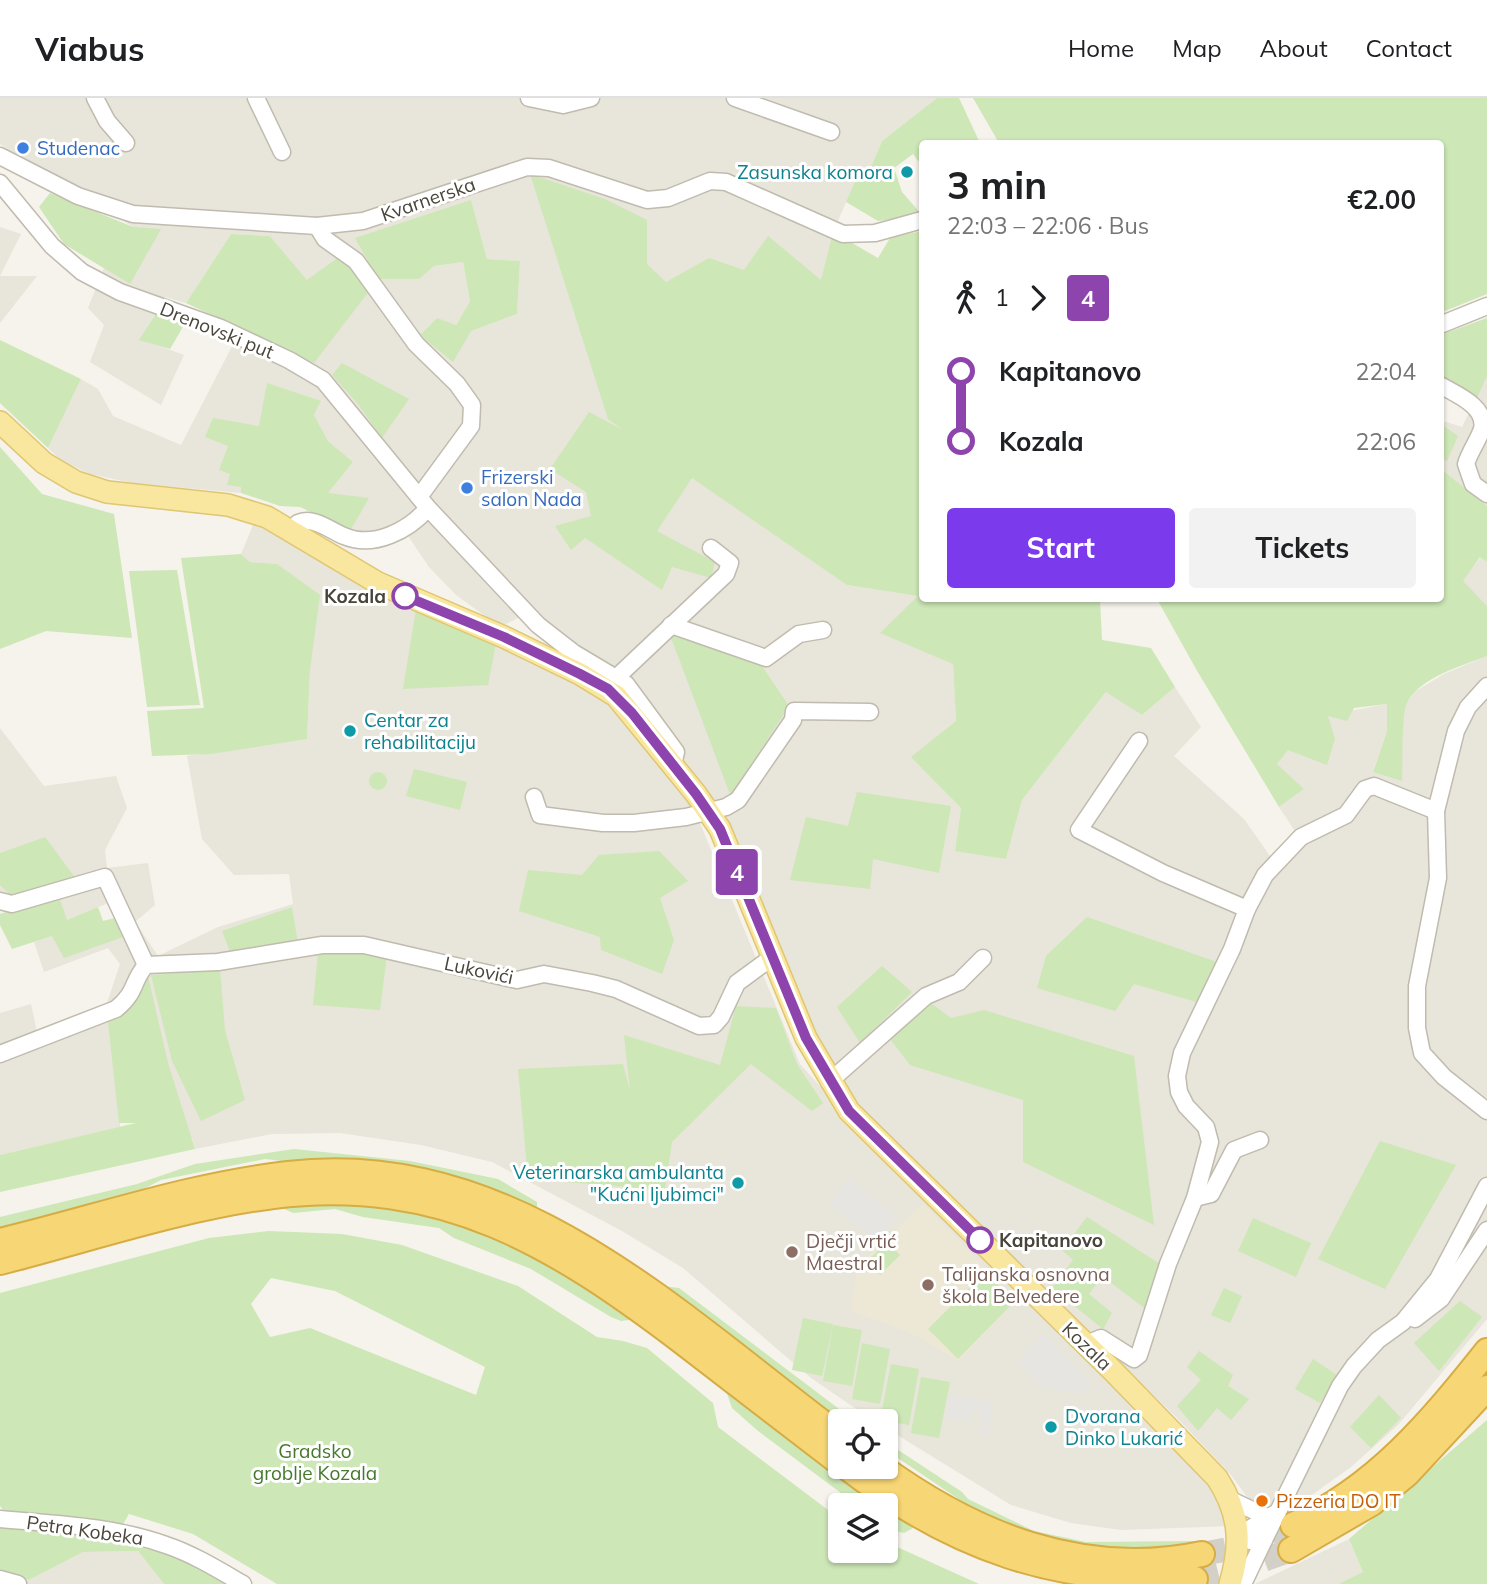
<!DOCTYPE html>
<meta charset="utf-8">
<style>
:root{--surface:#fff;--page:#f2f2f2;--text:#202124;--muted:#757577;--line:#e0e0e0;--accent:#7c3aed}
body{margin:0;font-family:Mulish,sans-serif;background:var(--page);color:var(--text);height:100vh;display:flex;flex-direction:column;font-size:26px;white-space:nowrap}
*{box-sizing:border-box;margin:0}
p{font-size:23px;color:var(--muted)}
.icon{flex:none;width:38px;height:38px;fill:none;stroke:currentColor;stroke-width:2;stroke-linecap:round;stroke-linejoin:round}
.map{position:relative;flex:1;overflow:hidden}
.side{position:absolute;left:919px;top:42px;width:525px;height:462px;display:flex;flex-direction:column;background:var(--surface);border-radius:7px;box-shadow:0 2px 5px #0004}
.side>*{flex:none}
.badge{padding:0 14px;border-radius:5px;font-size:24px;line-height:46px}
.fabs{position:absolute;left:828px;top:1311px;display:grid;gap:14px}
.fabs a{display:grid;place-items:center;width:70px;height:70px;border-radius:7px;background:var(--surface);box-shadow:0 2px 5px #0004;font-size:35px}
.map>.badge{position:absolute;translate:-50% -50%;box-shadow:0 0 0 4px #fff}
.legs{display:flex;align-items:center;gap:10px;height:77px;padding:0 28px;font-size:23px}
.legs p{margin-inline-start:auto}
.overview{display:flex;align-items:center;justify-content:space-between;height:119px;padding:0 28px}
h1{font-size:38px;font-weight:700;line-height:52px}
.button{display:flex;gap:14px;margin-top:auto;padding:14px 28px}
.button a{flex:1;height:80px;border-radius:7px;background:var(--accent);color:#fff;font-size:28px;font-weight:700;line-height:80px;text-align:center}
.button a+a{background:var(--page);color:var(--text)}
ul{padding:0 28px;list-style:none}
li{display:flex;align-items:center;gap:24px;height:70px;font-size:26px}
li i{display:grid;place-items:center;width:10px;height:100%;margin:0 9px;background:currentColor}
li i::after{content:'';width:18px;height:18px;margin:-9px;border:5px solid;border-radius:50%;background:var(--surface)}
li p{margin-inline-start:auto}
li:first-child i{background:linear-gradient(#0000 50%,currentColor 0)}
li:last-child i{background:linear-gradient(currentColor 50%,#0000 0)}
header{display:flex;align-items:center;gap:42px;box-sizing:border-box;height:98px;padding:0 35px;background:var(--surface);border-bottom:2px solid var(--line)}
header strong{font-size:33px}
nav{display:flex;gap:38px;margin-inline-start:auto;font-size:24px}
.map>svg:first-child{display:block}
.residential{fill:#e8e5da;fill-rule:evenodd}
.education{fill:#ede8d6}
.green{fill:#cde7b7;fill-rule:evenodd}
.parking{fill:#e7e5e2}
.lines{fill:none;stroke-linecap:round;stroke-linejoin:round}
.highway-tunnel{stroke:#d3d0c7;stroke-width:24;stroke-dasharray:24 12;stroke-linecap:butt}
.minor-casing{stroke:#c0bbae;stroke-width:19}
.major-casing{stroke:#dfc670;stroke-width:24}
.highway-casing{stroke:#d6ac44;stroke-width:28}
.minor{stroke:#fff;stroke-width:16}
.major{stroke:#f9e7a0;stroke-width:21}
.highway{stroke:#f7d675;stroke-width:24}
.line-1-casing{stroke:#fff;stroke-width:16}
.line-1{stroke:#8e44ad;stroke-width:10}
.shop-dot{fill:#3f7fe0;stroke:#fff;stroke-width:2.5}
.culture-dot{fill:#0f9aa8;stroke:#fff;stroke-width:2.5}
.stop-1-dot{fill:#fff;stroke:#8e44ad;stroke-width:3.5}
.education-dot{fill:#8d6e63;stroke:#fff;stroke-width:2.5}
.food-dot{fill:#e8710a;stroke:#fff;stroke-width:2.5}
.labels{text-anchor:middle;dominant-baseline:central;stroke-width:6;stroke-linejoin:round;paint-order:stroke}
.shop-label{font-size:19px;fill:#366cbe;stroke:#fff;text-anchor:start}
.culture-label{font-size:19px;fill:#0d838f;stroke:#fff;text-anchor:end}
.street-label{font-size:19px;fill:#494439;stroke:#fff}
.stop-label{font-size:19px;font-weight:bold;fill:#494439;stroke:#fff;text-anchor:end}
.education-label{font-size:19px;fill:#785e54;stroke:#fff;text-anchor:start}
.park-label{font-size:19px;fill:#45792e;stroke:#fff}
.food-label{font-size:19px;fill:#c56008;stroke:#fff;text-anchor:start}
</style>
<header>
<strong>Viabus</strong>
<nav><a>Home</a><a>Map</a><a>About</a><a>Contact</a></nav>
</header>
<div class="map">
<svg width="1487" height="1486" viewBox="0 0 1487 1486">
<rect width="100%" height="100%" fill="#f5f3eb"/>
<!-- residential -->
<g class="residential">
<path d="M0,0H937L882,43L871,69L860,72L833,134L821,183L744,173L709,161L666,185L647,166L605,101L847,487L919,498L953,566L956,623L912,659L961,710L955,752L1006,761L1022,702L1107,593L1142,617L1175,589L1201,629L1174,658L1244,721L1270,758L1295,733L1279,709L1304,691L1276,666L1288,652L1328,617L1387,606V633L1373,673L1405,607L1416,593L1444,576L1487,558V1221L1398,1327L1351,1369L1288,1414L1274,1405L1264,1409L1251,1404L1231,1377L1178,1321L837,991L730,742L621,585L520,519L500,529L456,497L429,469L402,429L359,437L350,433L327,396L353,364L328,343L314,317L321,303L259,329L228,348L230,376L242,389L241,395L132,385L90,376L62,363L48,350L81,281L98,291L113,318L181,347L241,231L307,182L270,138L231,136L186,205L165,199L140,241L184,257L161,307L90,264L104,227L88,210L104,170L130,186L133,129L0,46ZM471,103L487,161L520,163L517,216L470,233L420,237L437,220L455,228L470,203L463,164L434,168Z"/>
<path d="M0,129L21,136L0,178H37L0,225Z"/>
<path d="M1487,278V408L1440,370V326L1443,323L1462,329Z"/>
<path d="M256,420L600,590L687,694L800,966L877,1051L1195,1365L1231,1428L1121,1432L1071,1425L1011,1407L886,1330V1323H874L811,1280L683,1170L622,1133L492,1064L421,1047L340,1035L272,1036L195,1051L192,1040L142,1023L120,1025V1029L0,1057V915L31,906L37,934L106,908L120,866L108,850L44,874L34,844L52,838H126L113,803L67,822L0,810V630L44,688L116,678L127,710L105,752L107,770L148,765L155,807L135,824L158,858L218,829L293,806L289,776L234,777L202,741L187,658L307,641L310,572L277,466L250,464L241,456Z"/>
<path d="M1481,459L1487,464V508L1462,483Z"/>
<path d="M1349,1441L1363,1474L1338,1486H1255Z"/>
<path d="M138,1453L164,1486H0V1473L29,1482L83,1454Z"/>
</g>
<!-- education -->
<path class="education" d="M923,1105L1016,1202L959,1263L911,1235L851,1213L857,1169Z"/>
<!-- green -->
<g class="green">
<path d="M937,0H959L980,45L922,46V68L913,56L894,70L902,94L922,117L878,123L846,104L860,72L871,69L882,43Z"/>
<path d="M973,0H1487V196L1440,215V46L999,45Z"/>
<path d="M530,76L605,101L647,122V166L666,184L709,160L744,172L768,138L821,182L833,134L878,160L890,140L922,133V500L1100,501L1102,542L1151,550L1175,589L1142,617L1106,594L1022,702L1006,761L955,753L961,710L911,659L956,623L953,566L880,535L918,498L847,487L692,380L657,433L715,464L711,480L672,469L662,492L585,440L571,452L555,428L591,418L586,394L550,371L589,314L623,332L608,321Z"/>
<path d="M50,95L133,129L161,131L130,186L64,146L39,109Z"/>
<path d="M471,102L487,161L520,163L517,216L471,233L453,264L420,237L437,220L456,227L470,203L463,164L434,168L419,181H378L355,140Z"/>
<path d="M231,136L270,138L307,182L343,156L370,192L314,265L186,205Z"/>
<path d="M158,212L187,222L170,251L139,242Z"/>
<path d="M1487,220V278L1476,302L1440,280V237Z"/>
<path d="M0,242L81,281L48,350L0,305Z"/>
<path d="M342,265L409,301L382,340L358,306L332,277Z"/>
<path d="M267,285L321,303L314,317L328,343L353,364L328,395L369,400L350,433L300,409L280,408L241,395V389L227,387L230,376L219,372L228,348L205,339L213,320L259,328Z"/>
<path d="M1444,328L1458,338L1447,363L1440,360V336Z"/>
<path d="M0,349L42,396L114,416L132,540L46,533L0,551Z"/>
<path d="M1440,370L1487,408V464L1480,459L1463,483L1487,508V558C1462,568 1420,579 1407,605C1401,616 1403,667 1402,683L1373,674L1387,633V606L1354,610L1347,623L1328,618L1335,641L1327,667L1288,652L1277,666L1304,691L1279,709L1196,571L1157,501L1440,500Z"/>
<path d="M241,456L250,464L277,466L320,497L310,572L307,641L211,656L152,658L147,613L204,610L181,460Z"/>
<path d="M177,472L200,607L147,609L129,473Z"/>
<path d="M416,511L496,545L488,587L403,591Z"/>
<path d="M670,537L760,565L789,608L731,699Z"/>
<path d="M414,671L467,684L460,712L406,698Z"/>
<circle cx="378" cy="683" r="9"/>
<path d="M857,694L951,708L939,775L873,761L870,791L790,782L806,719L848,728Z"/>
<path d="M45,739L76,781L15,801L0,787V755Z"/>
<path d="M659,753L688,783L660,800L674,842L662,876L601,852L600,839L519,813L528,772L582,777L599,757Z"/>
<path d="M58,796L67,822L98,809L103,823L119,819L126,838L64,860L52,838L12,851L0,827V816Z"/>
<path d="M292,809L298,845L231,856L222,833Z"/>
<path d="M1087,819L1220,865L1200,905L1134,886L1115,913L1037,890L1046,858Z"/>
<path d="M358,852L387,857L380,912L313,907L318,855Z"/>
<path d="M882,868L912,894L860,945L837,909Z"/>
<path d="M220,872L225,932L245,1002L201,1023L172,963L151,877Z"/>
<path d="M148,878L168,965L195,1051L0,1094V1057L136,1025H119L108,924L130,910Z"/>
<path d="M927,902L951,920L984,912L1134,958L1154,1127L1023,1064V1002L910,967L887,937Z"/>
<path d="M736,908L776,910L797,966L823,1005L812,1013L751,966L672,1044L665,1092L528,1081L518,971L623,966L630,993L624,937L720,967Z"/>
<path d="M1380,1043L1456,1067L1385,1191L1318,1161Z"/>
<path d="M294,1051L410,1063L498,1081L537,1104V1113L306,1066L265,1061L161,1082L124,1101L0,1135V1119L137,1086L195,1066Z"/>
<path d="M295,1105L407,1110L500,1137L637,1221L621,1223L611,1219L531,1171L454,1140L439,1130L363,1119L335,1111L293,1115L278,1108Z"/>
<path d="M1087,1119L1160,1166L1147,1212L1102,1178L1089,1196L1112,1215L1103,1231L1052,1190L1073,1162L1062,1152Z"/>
<path d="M1253,1120L1311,1145L1296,1179L1238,1153Z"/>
<path d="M268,1133L342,1136L402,1147L518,1188L597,1239L623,1243L647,1250L713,1305L718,1329L840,1421V1452H886V1444L979,1486H277L193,1436L129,1416L123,1426L4,1413L0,1408V1195L209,1140ZM271,1180L335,1193L485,1269L476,1297L310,1230L270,1239L251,1206Z"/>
<path d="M887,1144L900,1157L880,1177L867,1163Z"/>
<path d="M630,1163L663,1188L679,1190L855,1323H840Z"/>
<path d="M985,1174L1015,1203L958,1261L928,1231Z"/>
<path d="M1224,1190L1242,1198L1230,1225L1211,1217Z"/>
<path d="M1460,1203L1482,1219L1439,1273L1414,1245Z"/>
<path d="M803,1220L833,1226L822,1278L792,1272Z"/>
<path d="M833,1227L862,1232L852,1288L823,1283Z"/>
<path d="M862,1245L890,1251L880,1306L852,1301Z"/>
<path d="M1199,1253L1233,1277L1228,1288L1249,1301L1231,1322L1217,1310L1198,1333L1177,1308L1201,1282L1187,1269Z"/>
<path d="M1313,1261L1337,1277L1320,1305L1295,1291Z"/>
<path d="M891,1266L919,1271L909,1327L880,1322Z"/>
<path d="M921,1279L950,1284L939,1340L911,1335Z"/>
<path d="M724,1287L881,1407H857L758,1333L732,1310Z"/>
<path d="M1379,1297L1401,1320L1371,1350L1350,1329Z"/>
<path d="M1487,1322V1486H1338L1363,1474L1349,1441Z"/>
<path d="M886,1344L962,1394L968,1401L1034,1433L1086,1444L1197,1443L1198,1446L1109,1453L1000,1429L886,1352Z"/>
<path d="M886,1410L913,1430L904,1435L886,1431Z"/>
<path d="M0,1425L167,1448L230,1486H164L138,1453L83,1454L29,1482L0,1473Z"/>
</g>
<!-- parking -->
<g class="parking">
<path d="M849,1081L896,1118L877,1143L830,1106Z"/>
<path d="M1043,1236L1091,1286L1083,1296L1041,1289L1016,1264Z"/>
<path d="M949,1296L993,1304L989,1338H979L982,1317L978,1310L973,1312L968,1323L945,1320Z"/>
</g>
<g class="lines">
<!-- highway-tunnel -->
<g class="highway-tunnel">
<path d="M1202,1456L1240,1449L1293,1427"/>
<path d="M1195,1481L1244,1469L1291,1452"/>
</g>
<defs>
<g id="minor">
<path d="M95,0L107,23L126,45"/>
<path d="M256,0L282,54"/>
<path d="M529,0L563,7L591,0"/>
<path d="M735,0L831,34"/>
<path d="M0,58L78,98L133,116L317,128L363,123L527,69L549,70L647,102L668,100L710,83L726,84L843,136L875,135L922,122"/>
<path d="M0,85L52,148L82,174L120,194L221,230L289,262L323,282L428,410L538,527L574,555L626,586L676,654L673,667"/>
<path d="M317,128L325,141L356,163L416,246L457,286L472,307L471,328L419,399"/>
<path d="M1440,227L1487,208"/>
<path d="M1440,287C1455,296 1487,308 1482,331C1478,343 1470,353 1466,366L1473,386L1487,396"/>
<path d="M293,432L298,425C314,418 329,432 344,438C374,451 409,432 428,410"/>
<path d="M671,527L766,560L799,536L823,532"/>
<path d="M617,579L726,476L730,465L711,450"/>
<path d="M1487,588L1468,609L1456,633L1436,713L1438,780L1417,888V930L1422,955L1444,979L1487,1013"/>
<path d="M1139,643L1079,732L1163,775L1247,811"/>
<path d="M534,699L540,717L603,725H634L686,719L726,709L738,702L793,622L794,613L870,614"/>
<path d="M0,803L12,806L105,779L146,867"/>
<path d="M0,956L116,911C137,894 131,885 146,867L218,864L322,847H364L517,882L544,876L592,885L616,891L699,928L714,927L721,919L737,885L771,860"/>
<path d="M829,984L926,898L959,884L983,860"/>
<path d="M1195,1100L1211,1096L1234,1052L1260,1042"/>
<path d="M1415,1221L1441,1201L1487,1132"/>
<path d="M1084,1247L1101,1240L1134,1261L1139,1257L1168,1166L1195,1100L1210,1044L1206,1029L1186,1008L1179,994L1177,978L1182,955L1232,851L1247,811L1265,777L1301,739L1346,717L1365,691L1374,688L1436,713"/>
<path d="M1229,1401L1267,1419"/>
<path d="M1276,1415L1239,1437L1251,1443L1264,1442L1340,1288L1354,1268L1378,1242L1403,1224L1438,1181L1487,1088"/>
<path d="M0,1421C56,1426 113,1428 166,1447C193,1456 219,1472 243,1486"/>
<path d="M0,1481L18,1486"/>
<path d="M1243,1486L1264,1442"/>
</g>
<path id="major" d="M0,324L44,365L76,384L107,394L228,407L267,419L378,485L504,539L580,576L616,598L696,696L720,731L806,940L849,1013L1113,1273L1217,1380C1240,1415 1242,1446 1230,1486"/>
<g id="highway">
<path d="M0,1143C96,1120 189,1087 288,1076C512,1050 675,1215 840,1338"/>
<path d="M0,1164C90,1141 181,1110 273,1098C443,1077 555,1147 684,1245C736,1285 788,1325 840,1365"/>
<path d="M845,1368C954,1451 1055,1486 1195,1481"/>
<path d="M880,1368C975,1437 1083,1481 1202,1456"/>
<path d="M1293,1427C1376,1390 1432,1322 1487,1253"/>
<path d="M1291,1452L1372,1405L1407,1376L1487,1290"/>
</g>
</defs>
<!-- minor casing -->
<use href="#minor" class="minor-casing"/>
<!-- major casing -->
<use href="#major" class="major-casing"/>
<!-- highway casing -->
<use href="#highway" class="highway-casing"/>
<!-- minor -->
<use href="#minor" class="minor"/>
<!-- major -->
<use href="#major" class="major"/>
<!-- highway -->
<use href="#highway" class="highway"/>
</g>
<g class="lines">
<defs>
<path id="line-1" d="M405,498L504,539L580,576L608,591L632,615L696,696L720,731L806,940L849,1013L980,1142"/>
</defs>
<!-- line-1 casing -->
<use href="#line-1" class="line-1-casing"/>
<!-- line-1 -->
<use href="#line-1" class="line-1"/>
</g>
<!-- markers -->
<g class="shop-dot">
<circle cx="23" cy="50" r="7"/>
<circle cx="467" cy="390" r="7"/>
</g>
<g class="culture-dot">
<circle cx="907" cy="74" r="7"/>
<circle cx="350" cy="633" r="7"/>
<circle cx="738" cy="1085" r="7"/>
<circle cx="1051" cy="1329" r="7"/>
</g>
<g class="stop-1-dot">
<circle cx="405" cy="498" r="12"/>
<circle cx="980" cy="1142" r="12"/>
</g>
<g class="education-dot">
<circle cx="792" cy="1154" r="7"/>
<circle cx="928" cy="1187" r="7"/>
</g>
<circle class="food-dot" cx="1262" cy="1403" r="7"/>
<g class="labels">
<!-- shop labels -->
<g class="shop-label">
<text x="37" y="50">Studenac</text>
<text x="481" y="379">Frizerski<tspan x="481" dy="22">salon Nada</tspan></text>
</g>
<!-- culture labels -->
<g class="culture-label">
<text x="893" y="74">Zasunska komora</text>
<text x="364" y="622" text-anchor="start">Centar za<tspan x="364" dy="22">rehabilitaciju</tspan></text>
<text x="724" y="1074">Veterinarska ambulanta<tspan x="724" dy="22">"Kućni ljubimci"</tspan></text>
<text x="1065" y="1318" text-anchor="start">Dvorana<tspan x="1065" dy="22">Dinko Lukarić</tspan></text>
</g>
<!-- street labels -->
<g class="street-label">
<text transform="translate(428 101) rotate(-19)">Kvarnerska</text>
<text transform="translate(217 232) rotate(22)">Drenovski put</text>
<text transform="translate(479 872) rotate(12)">Lukovići</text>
<text transform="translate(1087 1248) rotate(44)">Kozala</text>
<text transform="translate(85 1432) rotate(8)">Petra Kobeka</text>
</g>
<!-- stop labels -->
<g class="stop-label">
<text x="386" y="498">Kozala</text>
<text x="999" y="1142" text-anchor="start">Kapitanovo</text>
</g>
<!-- education labels -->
<g class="education-label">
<text x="806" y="1143">Dječji vrtić<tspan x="806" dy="22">Maestral</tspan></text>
<text x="942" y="1176">Talijanska osnovna<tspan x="942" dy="22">škola Belvedere</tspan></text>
</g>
<!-- park labels -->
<g class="park-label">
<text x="315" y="1353">Gradsko<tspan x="315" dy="22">groblje Kozala</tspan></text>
</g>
<!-- food labels -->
<g class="food-label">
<text x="1276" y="1403">Pizzeria DO IT</text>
</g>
</g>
</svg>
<div class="fabs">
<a><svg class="icon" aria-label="locate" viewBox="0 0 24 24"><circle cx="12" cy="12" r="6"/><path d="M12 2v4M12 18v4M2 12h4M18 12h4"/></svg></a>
<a><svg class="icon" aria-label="layers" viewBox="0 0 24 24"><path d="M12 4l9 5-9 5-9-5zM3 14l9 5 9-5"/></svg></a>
</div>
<b class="badge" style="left:737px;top:774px;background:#8e44ad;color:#fff">4</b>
<section class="side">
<div class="overview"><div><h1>3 min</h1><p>22:03 – 22:06 · Bus</p></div><b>€2.00</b></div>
<div class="legs"><svg class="icon" aria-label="walk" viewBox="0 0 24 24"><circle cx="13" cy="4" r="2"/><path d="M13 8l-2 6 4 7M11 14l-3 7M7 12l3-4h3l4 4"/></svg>1<svg class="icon" aria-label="forward" viewBox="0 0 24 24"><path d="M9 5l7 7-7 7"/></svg><b class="badge" style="background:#8e44ad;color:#fff">4</b></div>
<ul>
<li><i style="color:#8e44ad"></i><b>Kapitanovo</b><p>22:04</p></li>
<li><i style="color:#8e44ad"></i><b>Kozala</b><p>22:06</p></li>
</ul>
<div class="button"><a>Start</a><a>Tickets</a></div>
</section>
</div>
